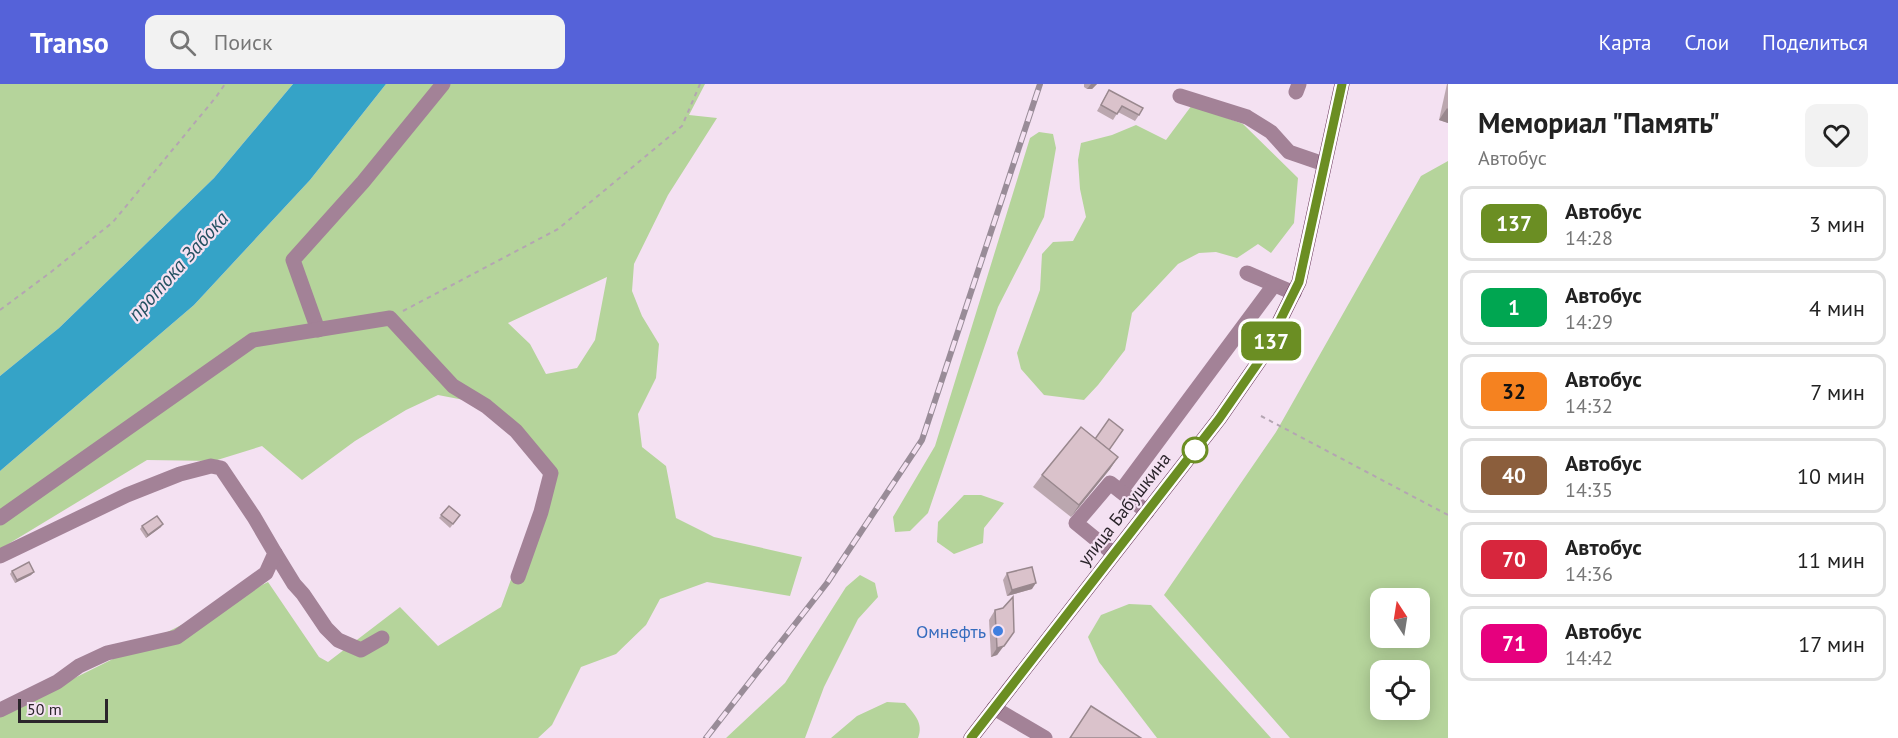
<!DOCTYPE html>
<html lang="ru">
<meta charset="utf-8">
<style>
:root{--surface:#fff;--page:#f2f2f2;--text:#222;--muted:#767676;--line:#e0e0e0;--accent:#5562d9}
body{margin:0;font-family:"PT Sans",sans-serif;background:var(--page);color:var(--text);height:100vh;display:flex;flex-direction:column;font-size:22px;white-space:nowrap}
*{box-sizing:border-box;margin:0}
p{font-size:20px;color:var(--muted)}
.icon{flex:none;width:33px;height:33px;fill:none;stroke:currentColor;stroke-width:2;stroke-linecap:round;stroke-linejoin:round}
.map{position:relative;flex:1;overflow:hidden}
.side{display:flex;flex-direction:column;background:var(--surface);width:450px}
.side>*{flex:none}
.badge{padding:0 12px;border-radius:9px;font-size:21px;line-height:39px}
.needle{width:39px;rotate:348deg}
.tools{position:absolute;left:1370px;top:504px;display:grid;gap:12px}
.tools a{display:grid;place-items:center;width:60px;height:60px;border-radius:12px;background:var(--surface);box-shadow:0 3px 15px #0003;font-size:30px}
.scale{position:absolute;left:18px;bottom:15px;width:90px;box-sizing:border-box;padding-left:6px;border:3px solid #2b252b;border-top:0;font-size:16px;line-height:21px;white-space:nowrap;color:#2b252b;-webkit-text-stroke:4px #f4e1f2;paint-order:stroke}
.map>.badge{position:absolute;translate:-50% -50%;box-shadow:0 0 0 3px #fff}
.round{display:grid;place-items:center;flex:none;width:63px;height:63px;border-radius:12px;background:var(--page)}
.head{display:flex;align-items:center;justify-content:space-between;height:102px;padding:0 30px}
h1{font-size:28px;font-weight:700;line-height:45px}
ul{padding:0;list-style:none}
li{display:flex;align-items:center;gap:18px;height:75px;margin:0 12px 9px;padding:0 18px;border:3px solid var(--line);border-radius:12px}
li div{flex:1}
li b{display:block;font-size:22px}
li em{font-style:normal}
li .badge{min-width:66px;font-weight:700;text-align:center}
header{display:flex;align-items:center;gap:36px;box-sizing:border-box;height:84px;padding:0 30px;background:var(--accent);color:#fff}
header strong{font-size:28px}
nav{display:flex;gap:33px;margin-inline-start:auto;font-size:21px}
.search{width:420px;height:54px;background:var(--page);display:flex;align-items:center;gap:15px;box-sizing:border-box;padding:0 21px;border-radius:12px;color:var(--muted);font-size:22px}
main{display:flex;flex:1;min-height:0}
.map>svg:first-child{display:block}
.green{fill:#b5d49b;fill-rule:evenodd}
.water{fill:#35a3c7}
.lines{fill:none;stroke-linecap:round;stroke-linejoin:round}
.path{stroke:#b4a5b2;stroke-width:2;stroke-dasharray:4.5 4.5;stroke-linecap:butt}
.minor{stroke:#a38297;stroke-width:15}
.major{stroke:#652e54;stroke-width:15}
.rail-casing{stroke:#998c98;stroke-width:6}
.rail{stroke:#f4e1f2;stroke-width:4;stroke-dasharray:11;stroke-linecap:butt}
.wall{fill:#bba7af}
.shaded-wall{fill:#99888e}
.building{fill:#dac2cb;stroke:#99888e;stroke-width:1.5}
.line-casing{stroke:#fff;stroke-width:14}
.line{stroke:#6b8e23;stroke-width:9}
.stop-dot{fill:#fff;stroke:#6b8e23;stroke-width:3}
.shop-dot{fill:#3f7fe0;stroke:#f4e1f2;stroke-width:2}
.labels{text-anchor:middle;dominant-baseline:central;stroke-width:4.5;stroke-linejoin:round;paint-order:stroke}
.street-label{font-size:18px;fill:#2b252b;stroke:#f4e1f2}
.shop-label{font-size:18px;fill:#366cbe;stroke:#f4e1f2;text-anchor:end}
.water-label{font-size:20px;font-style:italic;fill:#245161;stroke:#f4e1f2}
</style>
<header>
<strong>Transo</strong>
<div class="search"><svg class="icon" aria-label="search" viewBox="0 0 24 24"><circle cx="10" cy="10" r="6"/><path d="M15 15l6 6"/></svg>Поиск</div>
<nav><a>Карта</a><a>Слои</a><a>Поделиться</a></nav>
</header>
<main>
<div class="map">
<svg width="1448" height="654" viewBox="0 0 1448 654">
<rect width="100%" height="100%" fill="#f4e1f2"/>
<!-- green -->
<g class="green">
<path d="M0,0H293L214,94L59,244L0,292Z"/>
<path d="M386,0H705L689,31L717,34L668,111L634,180L632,207L642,232L659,260L656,294L638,330L642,363L666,382L676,434L714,453L802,473L790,512L707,498L660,515L646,541L616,570L581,583L552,641L538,654H0V631L268,498L319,573L328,578L400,523L438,562L501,523L548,394L498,333L464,316L438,311L406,326L355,357L302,396L262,362L214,377L147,376L0,465V387L194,221L310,96ZM607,193L595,256L577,284L546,290L530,260L508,239Z"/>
<path d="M1192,21L1243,40L1298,94L1294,139L1271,169L1258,160L1237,174L1216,168L1199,169L1178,180L1132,229L1125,266L1098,301L1084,316L1044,311L1021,285L1017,269L1040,206L1042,170L1053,158L1073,157L1086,133L1080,105L1078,76L1081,59L1112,51L1136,41L1166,56Z"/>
<path d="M1039,48L1053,50L1056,64L1044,133L998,223L928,429L910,447L895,448L893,433L935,362L1030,54Z"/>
<path d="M1448,77V654H1290L1164,511L1276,348L1421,92ZM1380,514H1419V554H1380ZM1380,586H1419V626H1380Z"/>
<path d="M964,411H981L1004,419L984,444L983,459L954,470L937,458L938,438Z"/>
<path d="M860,491L875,499L878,513L858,535L824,603L805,654H726L785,599L846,503Z"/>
<path d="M1129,520L1151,521L1271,654H1157L1099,578L1088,553L1101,531Z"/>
<path d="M887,618L905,619C914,630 924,639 918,654H831L857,632Z"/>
</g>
<!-- water -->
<path class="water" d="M293,0H386L310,96L194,221L0,387V292L59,244L214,94Z"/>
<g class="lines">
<!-- path -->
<g class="path">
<path d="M0,226L51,188L113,138L216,13L225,0"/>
<path d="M403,227L558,145L682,42L700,0"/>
<path d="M1261,332L1448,431"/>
</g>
<!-- minor -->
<g class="minor">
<path d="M1296,8L1299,0"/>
<path d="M1180,12L1247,33L1271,48L1289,68L1324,80"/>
<path d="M1247,189L1294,209"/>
<path d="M318,246L293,176L363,98L443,0"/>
<path d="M1121,407L1274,201"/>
<path d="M0,434L253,256L390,234L453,302L486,322L516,347L551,389L541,428L518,493"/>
<path d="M275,469L294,500L303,510L326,544L338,556L361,566L382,554"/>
<path d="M1114,470L1076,439L1110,399L1147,428"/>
<path d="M0,472L127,411L180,390L211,382L221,384L254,433L275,469L266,489L177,553L107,569L79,582L57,598L0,626"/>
<path d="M994,624L1045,654"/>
</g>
<!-- major -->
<path class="major" d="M971,654L1219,335L1262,273L1299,198L1342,0"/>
<defs>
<path id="rail" d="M706,654L827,499L922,356L1040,0"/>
</defs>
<!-- rail casing -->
<use href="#rail" class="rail-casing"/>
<!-- rail -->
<use href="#rail" class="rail"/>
</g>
<!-- wall -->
<g class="wall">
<path d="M1084,0H1097L1092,5H1087L1084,3Z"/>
<path d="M1447,0H1448V39L1439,36Z"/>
<path d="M1109,6L1139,31L1135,37L1118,28L1113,36L1097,27Z"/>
<path d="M1109,366L1118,373L1110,385L1071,433L1033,403L1042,391Z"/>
<path d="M449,422L460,431L450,444L439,434Z"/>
<path d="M142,442L161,443L146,454L140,445Z"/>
<path d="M12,487L34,488L31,491L15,499L10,490Z"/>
<path d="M1007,489L1032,505L1007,512L1003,496Z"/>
<path d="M995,526L1014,548L997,571L991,573L989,536Z"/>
</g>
<!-- shaded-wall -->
<g class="shaded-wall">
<path d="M1091,0H1097L1092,5H1087Z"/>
<path d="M1447,24L1448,25V39L1439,36Z"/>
<path d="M1118,373L1110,385L1071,433L1079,421Z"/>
<path d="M163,440L161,443L146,454L148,451Z"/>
<path d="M34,488L31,491L15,499L17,496Z"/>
<path d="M1036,499L1032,505L1007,512L1012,506Z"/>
<path d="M1014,548L997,571L991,573L997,564Z"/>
</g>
<!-- building -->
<g class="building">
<path d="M1109,6L1143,24L1139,31L1122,22L1117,30L1101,21Z"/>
<path d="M1109,335L1123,346L1109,366L1095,355Z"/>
<path d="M1081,343L1118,373L1079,421L1042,391Z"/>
<path d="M449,422L460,431L453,440L441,431Z"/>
<path d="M157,432L163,440L148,451L142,442Z"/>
<path d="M29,478L34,488L17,496L12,487Z"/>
<path d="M1032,483L1036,499L1012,506L1007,489Z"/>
<path d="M1013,513L1014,548L1004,562L997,564L995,526L1003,524Z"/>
<path d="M1091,622L1141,654H1070Z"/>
</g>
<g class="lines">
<defs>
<path id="line" d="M971,654L1219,335L1262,273L1299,198L1342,0"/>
</defs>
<!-- line casing -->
<use href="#line" class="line-casing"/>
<!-- line -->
<use href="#line" class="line"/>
</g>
<!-- markers -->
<circle class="stop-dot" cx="1195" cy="366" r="12"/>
<circle class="shop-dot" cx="998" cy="547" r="6"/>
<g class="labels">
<!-- street labels -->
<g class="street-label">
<text transform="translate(1124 425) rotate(-52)">улица Бабушкина</text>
</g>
<!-- shop labels -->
<g class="shop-label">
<text x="986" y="547">Омнефть</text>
</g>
<!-- water labels -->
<g class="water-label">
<text transform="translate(178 182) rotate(-48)">протока Забока</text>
</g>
</g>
</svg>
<div class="tools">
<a><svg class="needle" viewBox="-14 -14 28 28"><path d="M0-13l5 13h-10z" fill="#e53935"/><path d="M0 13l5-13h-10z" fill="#767676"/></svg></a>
<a><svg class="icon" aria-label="locate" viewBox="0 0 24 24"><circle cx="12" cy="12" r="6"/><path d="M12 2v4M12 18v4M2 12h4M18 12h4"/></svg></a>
</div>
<div class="scale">50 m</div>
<b class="badge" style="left:1271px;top:257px;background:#6b8e23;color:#fff">137</b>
</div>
<section class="side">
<div class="head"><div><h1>Мемориал &quot;Память&quot;</h1><p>Автобус</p></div><a class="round"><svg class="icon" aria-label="heart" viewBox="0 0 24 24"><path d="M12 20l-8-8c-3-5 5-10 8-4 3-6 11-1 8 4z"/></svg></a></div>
<ul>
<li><span class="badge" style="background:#6b8e23;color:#fff">137</span><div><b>Автобус</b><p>14:28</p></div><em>3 мин</em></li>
<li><span class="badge" style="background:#00a651;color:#fff">1</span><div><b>Автобус</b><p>14:29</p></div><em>4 мин</em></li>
<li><span class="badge" style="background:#f58220;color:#111">32</span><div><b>Автобус</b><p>14:32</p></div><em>7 мин</em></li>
<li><span class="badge" style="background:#8b5e3c;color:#fff">40</span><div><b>Автобус</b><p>14:35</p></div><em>10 мин</em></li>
<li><span class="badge" style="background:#d7263d;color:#fff">70</span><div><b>Автобус</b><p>14:36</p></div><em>11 мин</em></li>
<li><span class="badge" style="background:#e6007e;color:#fff">71</span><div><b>Автобус</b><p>14:42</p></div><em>17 мин</em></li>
</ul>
</section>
</main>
